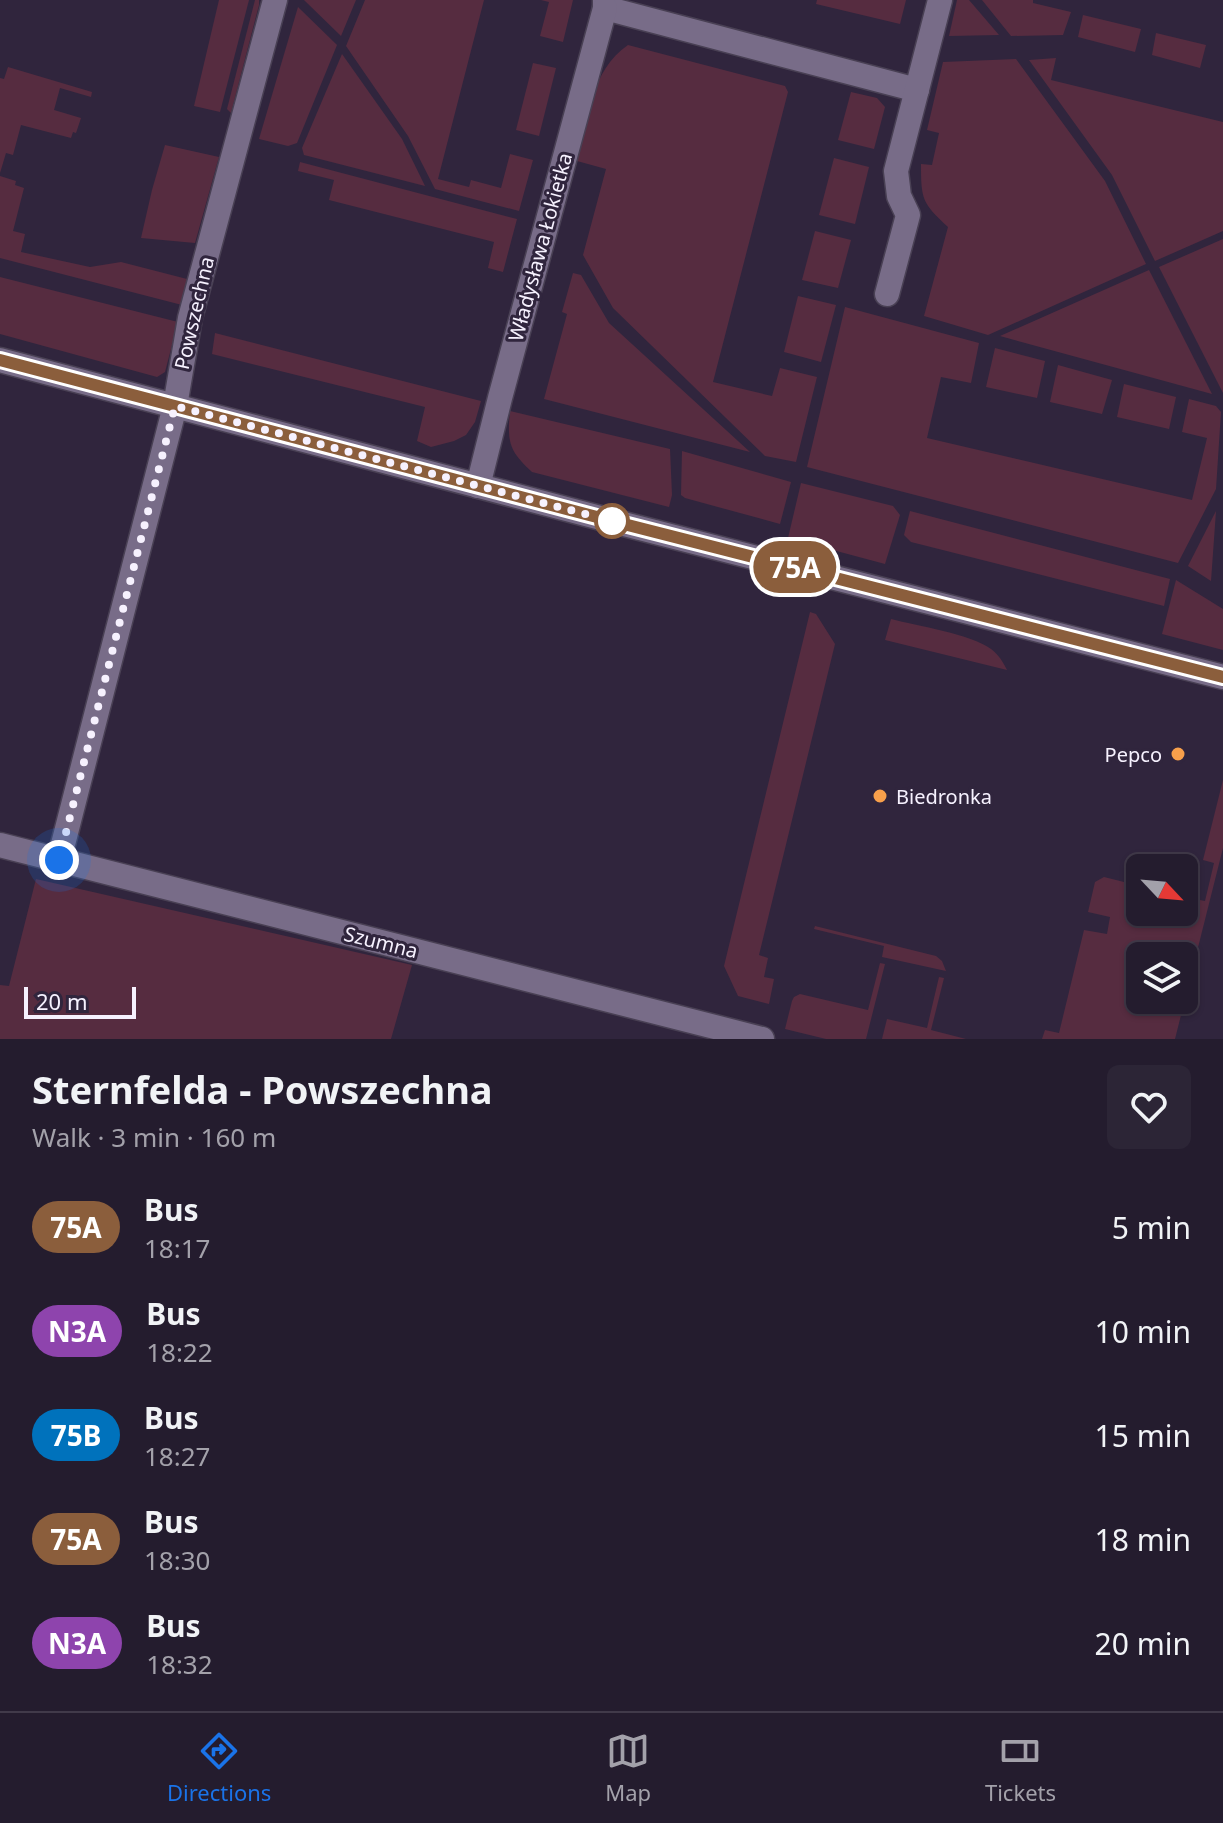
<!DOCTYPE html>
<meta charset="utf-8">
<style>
:root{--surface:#241c2e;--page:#2c2536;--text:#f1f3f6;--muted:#a3a1aa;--line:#413a4a;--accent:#1a73e8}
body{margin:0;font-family:"Noto Sans",sans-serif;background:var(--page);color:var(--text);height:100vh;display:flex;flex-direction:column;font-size:30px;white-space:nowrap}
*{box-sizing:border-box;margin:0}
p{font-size:26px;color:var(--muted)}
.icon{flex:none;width:44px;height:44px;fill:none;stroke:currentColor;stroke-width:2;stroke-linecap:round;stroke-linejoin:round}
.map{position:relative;height:1039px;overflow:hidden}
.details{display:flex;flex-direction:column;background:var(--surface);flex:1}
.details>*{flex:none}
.badge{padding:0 16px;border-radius:26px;font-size:28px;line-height:52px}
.needle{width:52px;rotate:116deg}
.controls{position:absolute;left:1126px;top:854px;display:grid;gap:16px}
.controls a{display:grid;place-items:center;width:72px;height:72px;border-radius:12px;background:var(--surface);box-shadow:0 2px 6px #0004,0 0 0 2px var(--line);font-size:40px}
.scale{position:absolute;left:24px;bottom:20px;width:112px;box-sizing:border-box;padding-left:8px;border:4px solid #f6f1fe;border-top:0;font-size:22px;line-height:28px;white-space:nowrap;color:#f6f1fe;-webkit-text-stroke:6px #30253d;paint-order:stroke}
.you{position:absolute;width:40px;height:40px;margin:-20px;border:6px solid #fff;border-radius:50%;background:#1a73e8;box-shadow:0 0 0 12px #1a73e833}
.map>.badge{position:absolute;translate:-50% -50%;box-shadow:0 0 0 4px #fff}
.round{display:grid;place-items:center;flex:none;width:84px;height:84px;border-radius:12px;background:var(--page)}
.head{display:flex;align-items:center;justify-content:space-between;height:136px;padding:0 32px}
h1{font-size:38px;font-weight:700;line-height:60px}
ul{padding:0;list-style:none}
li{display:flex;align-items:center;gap:24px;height:104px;padding:0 32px}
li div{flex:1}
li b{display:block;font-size:30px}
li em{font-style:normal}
li .badge{min-width:88px;font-weight:700;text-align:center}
.tabs{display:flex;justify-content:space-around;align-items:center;height:112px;border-top:2px solid var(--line);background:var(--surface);font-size:22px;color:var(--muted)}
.tabs a{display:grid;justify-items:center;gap:4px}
.tabs .current{color:var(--accent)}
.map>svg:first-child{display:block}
.green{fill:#562c40;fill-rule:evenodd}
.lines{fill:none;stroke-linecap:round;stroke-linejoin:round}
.street-casing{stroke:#494054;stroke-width:27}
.secondary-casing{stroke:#494054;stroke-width:27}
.street{stroke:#786c88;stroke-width:24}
.secondary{stroke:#786c88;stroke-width:24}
.line-casing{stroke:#fff;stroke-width:18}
.line{stroke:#8b5e3c;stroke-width:12}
.walk{stroke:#f6f1fe;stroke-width:8;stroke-dasharray:0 14.4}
.stop-dot{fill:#fff;stroke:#8b5e3c;stroke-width:4}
.poi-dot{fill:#f8a04b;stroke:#30253d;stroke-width:3}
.labels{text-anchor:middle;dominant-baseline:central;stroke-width:6;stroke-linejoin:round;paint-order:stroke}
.street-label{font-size:20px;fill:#f6f1fe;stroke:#30253d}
.poi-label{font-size:20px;fill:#f6f1fe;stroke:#30253d;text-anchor:end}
</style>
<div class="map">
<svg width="1223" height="1039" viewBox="0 0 1223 1039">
<rect width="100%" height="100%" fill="#30253d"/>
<!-- green -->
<g class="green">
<path d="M219,0H249L220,112L194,106Z"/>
<path d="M255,0H259V5L231,113L227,109Z"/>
<path d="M304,0H356L341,36Z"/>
<path d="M365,0H484L438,179L469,187L471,180L501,188L510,154L533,160L519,211L435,189L408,136L346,46Z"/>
<path d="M541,0H573L563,42L540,36L549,2Z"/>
<path d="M817,0H906L900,24L816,4Z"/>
<path d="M957,0H969L999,35L949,36Z"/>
<path d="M982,0H1033V3L1071,12L1063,35L1011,36Z"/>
<path d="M298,7L337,45L297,143L288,146L259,139Z"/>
<path d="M1083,15L1141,29L1135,52L1078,37Z"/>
<path d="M1156,33L1206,45L1200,68L1152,55Z"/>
<path d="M628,45L785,86L788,92L713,382L772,396L780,368L817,377L796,462L765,456L613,308L583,255L606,169L577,161C587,120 591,70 628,45Z"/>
<path d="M342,54L402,139L425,186L304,155L302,148Z"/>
<path d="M1056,58L1051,80L1223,122V231L1155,261L1112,175L1029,60Z"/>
<path d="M1016,59L1105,181L1146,264L988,335L924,316L948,227C922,203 921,199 921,164L932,165L939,133L927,130L943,62Z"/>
<path d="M533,63L556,68L539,136L516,130Z"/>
<path d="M8,67L92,92L91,97L60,88L54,110L81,118L76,133L73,132L71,138L21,125L13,155L6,153L0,173V78L4,79Z"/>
<path d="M851,92L877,98L885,107L874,149L838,140Z"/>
<path d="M165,145L219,157L195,243L141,238L152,190Z"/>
<path d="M834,158L869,167L855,224L819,215Z"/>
<path d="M300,162L517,219L503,272L488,268L494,242L329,200L334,180L298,171Z"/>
<path d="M0,176L16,181L15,185L24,188L13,231L25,234L21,252L90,267L121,262L187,279L182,305L0,258Z"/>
<path d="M815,231L851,240L838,288L802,280Z"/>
<path d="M1223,239V393L1159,267Z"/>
<path d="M1149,270L1212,394L1000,336Z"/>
<path d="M573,273L581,275L609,323L750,452L544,399L567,314L562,312Z"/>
<path d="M0,277L178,322L165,372L157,377L0,334Z"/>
<path d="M798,296L836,305L821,362L784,352Z"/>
<path d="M845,307L979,343L971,383L941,377L927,438L1192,500L1207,438L1182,432L1189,399L1216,406L1221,412L1216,489L1178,563L807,467Z"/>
<path d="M215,333L481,401L475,422L466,435L454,441L431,447L417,441L425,407L212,354Z"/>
<path d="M995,348L1045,361L1037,398L986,387Z"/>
<path d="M1058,365L1112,380L1102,414L1050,402Z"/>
<path d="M1124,384L1176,397L1169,429L1117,417Z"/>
<path d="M510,411L670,449L672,495L669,507L532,472C509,451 507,442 510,411Z"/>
<path d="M682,451L791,482L780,524L685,498L681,495Z"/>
<path d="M801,483L893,506L900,515L885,564L788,538Z"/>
<path d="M910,511L1170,579L1164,606L911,542L904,535Z"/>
<path d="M1216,511L1211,581L1188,566Z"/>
<path d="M1176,580L1223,609V650L1162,634Z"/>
<path d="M810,612L816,614L835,644L759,955L768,958L764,977L774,979L769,1004L738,996L724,966Z"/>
<path d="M891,619C917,626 971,634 991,649C999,655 1003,662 1007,670L885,640Z"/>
<path d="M1223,780V848L1175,1039H1042L1045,1030L1059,1033L1084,930L1107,934L1110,917L1088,912L1095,882L1104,877L1140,886V912H1184V897L1205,901L1214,863L1203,860ZM1184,956V1000H1140V956Z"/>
<path d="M36,879L412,965L391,1039H0V985L9,986Z"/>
<path d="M815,926L936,956L942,961L946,971L882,957L884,946L814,929Z"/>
<path d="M880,963L885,964L866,1039H826L785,1029L792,1001L794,997L800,994L868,1010Z"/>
<path d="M939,977L944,978L931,1030L966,1039H882L887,1019L927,1028Z"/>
</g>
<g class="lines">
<defs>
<g id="street">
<path d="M605,0V8L917,90"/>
<path d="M887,294L908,215L899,196L896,171L940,0"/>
<path d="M478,486L500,398L605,8"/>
<path d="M0,845L762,1039"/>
<path d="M59,860L175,406L190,318L275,0"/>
</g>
<path id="secondary" d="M0,360L612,521L1223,677"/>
</defs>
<!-- street casing -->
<use href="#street" class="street-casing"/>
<!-- secondary casing -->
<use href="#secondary" class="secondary-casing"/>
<!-- street -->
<use href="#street" class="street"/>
<!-- secondary -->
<use href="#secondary" class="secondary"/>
</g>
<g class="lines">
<defs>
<path id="line" d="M0,360L612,521L1223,677"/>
</defs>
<!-- line casing -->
<use href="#line" class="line-casing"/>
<!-- line -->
<use href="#line" class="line"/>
<!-- walk -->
<path class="walk" d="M59,860L175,406L612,521"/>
</g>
<!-- markers -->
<circle class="stop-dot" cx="612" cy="521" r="16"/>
<g class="poi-dot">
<circle cx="1178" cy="754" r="8"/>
<circle cx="880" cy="796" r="8"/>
</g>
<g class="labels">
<!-- street labels -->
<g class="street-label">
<text transform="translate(540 247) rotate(-75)">Władysława Łokietka</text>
<text transform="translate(194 313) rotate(-77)">Powszechna</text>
<text transform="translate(381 942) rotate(14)">Szumna</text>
</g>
<!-- poi labels -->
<g class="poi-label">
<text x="1162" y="754">Pepco</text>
<text x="896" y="796" text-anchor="start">Biedronka</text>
</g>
</g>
</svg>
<div class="controls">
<a><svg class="needle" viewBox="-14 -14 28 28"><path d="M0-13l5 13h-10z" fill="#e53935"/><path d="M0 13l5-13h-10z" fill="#a3a1aa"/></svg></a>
<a><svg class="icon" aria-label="layers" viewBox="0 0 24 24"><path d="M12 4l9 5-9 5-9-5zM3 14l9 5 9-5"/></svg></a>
</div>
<div class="scale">20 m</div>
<div class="you" style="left:59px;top:860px"></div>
<b class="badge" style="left:795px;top:567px;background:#8b5e3c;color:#fff">75A</b>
</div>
<section class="details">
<div class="head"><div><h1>Sternfelda - Powszechna</h1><p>Walk · 3 min · 160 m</p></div><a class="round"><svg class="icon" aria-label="heart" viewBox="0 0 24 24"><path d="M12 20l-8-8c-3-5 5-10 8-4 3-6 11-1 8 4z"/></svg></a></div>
<ul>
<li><span class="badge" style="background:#8b5e3c;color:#fff">75A</span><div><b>Bus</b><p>18:17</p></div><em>5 min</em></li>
<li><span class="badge" style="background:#8e44ad;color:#fff">N3A</span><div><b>Bus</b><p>18:22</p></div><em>10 min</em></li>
<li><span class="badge" style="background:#0072bc;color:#fff">75B</span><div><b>Bus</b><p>18:27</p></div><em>15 min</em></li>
<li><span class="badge" style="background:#8b5e3c;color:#fff">75A</span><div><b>Bus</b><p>18:30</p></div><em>18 min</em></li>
<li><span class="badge" style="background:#8e44ad;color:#fff">N3A</span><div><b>Bus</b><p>18:32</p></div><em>20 min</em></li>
</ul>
</section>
<nav class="tabs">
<a class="current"><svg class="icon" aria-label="directions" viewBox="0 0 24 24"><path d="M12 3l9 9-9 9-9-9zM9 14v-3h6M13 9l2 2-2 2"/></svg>Directions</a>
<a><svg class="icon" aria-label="map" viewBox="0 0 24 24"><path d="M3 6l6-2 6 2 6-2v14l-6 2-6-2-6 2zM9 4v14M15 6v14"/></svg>Map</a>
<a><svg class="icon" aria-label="tickets" viewBox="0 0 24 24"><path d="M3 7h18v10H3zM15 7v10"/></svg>Tickets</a>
</nav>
